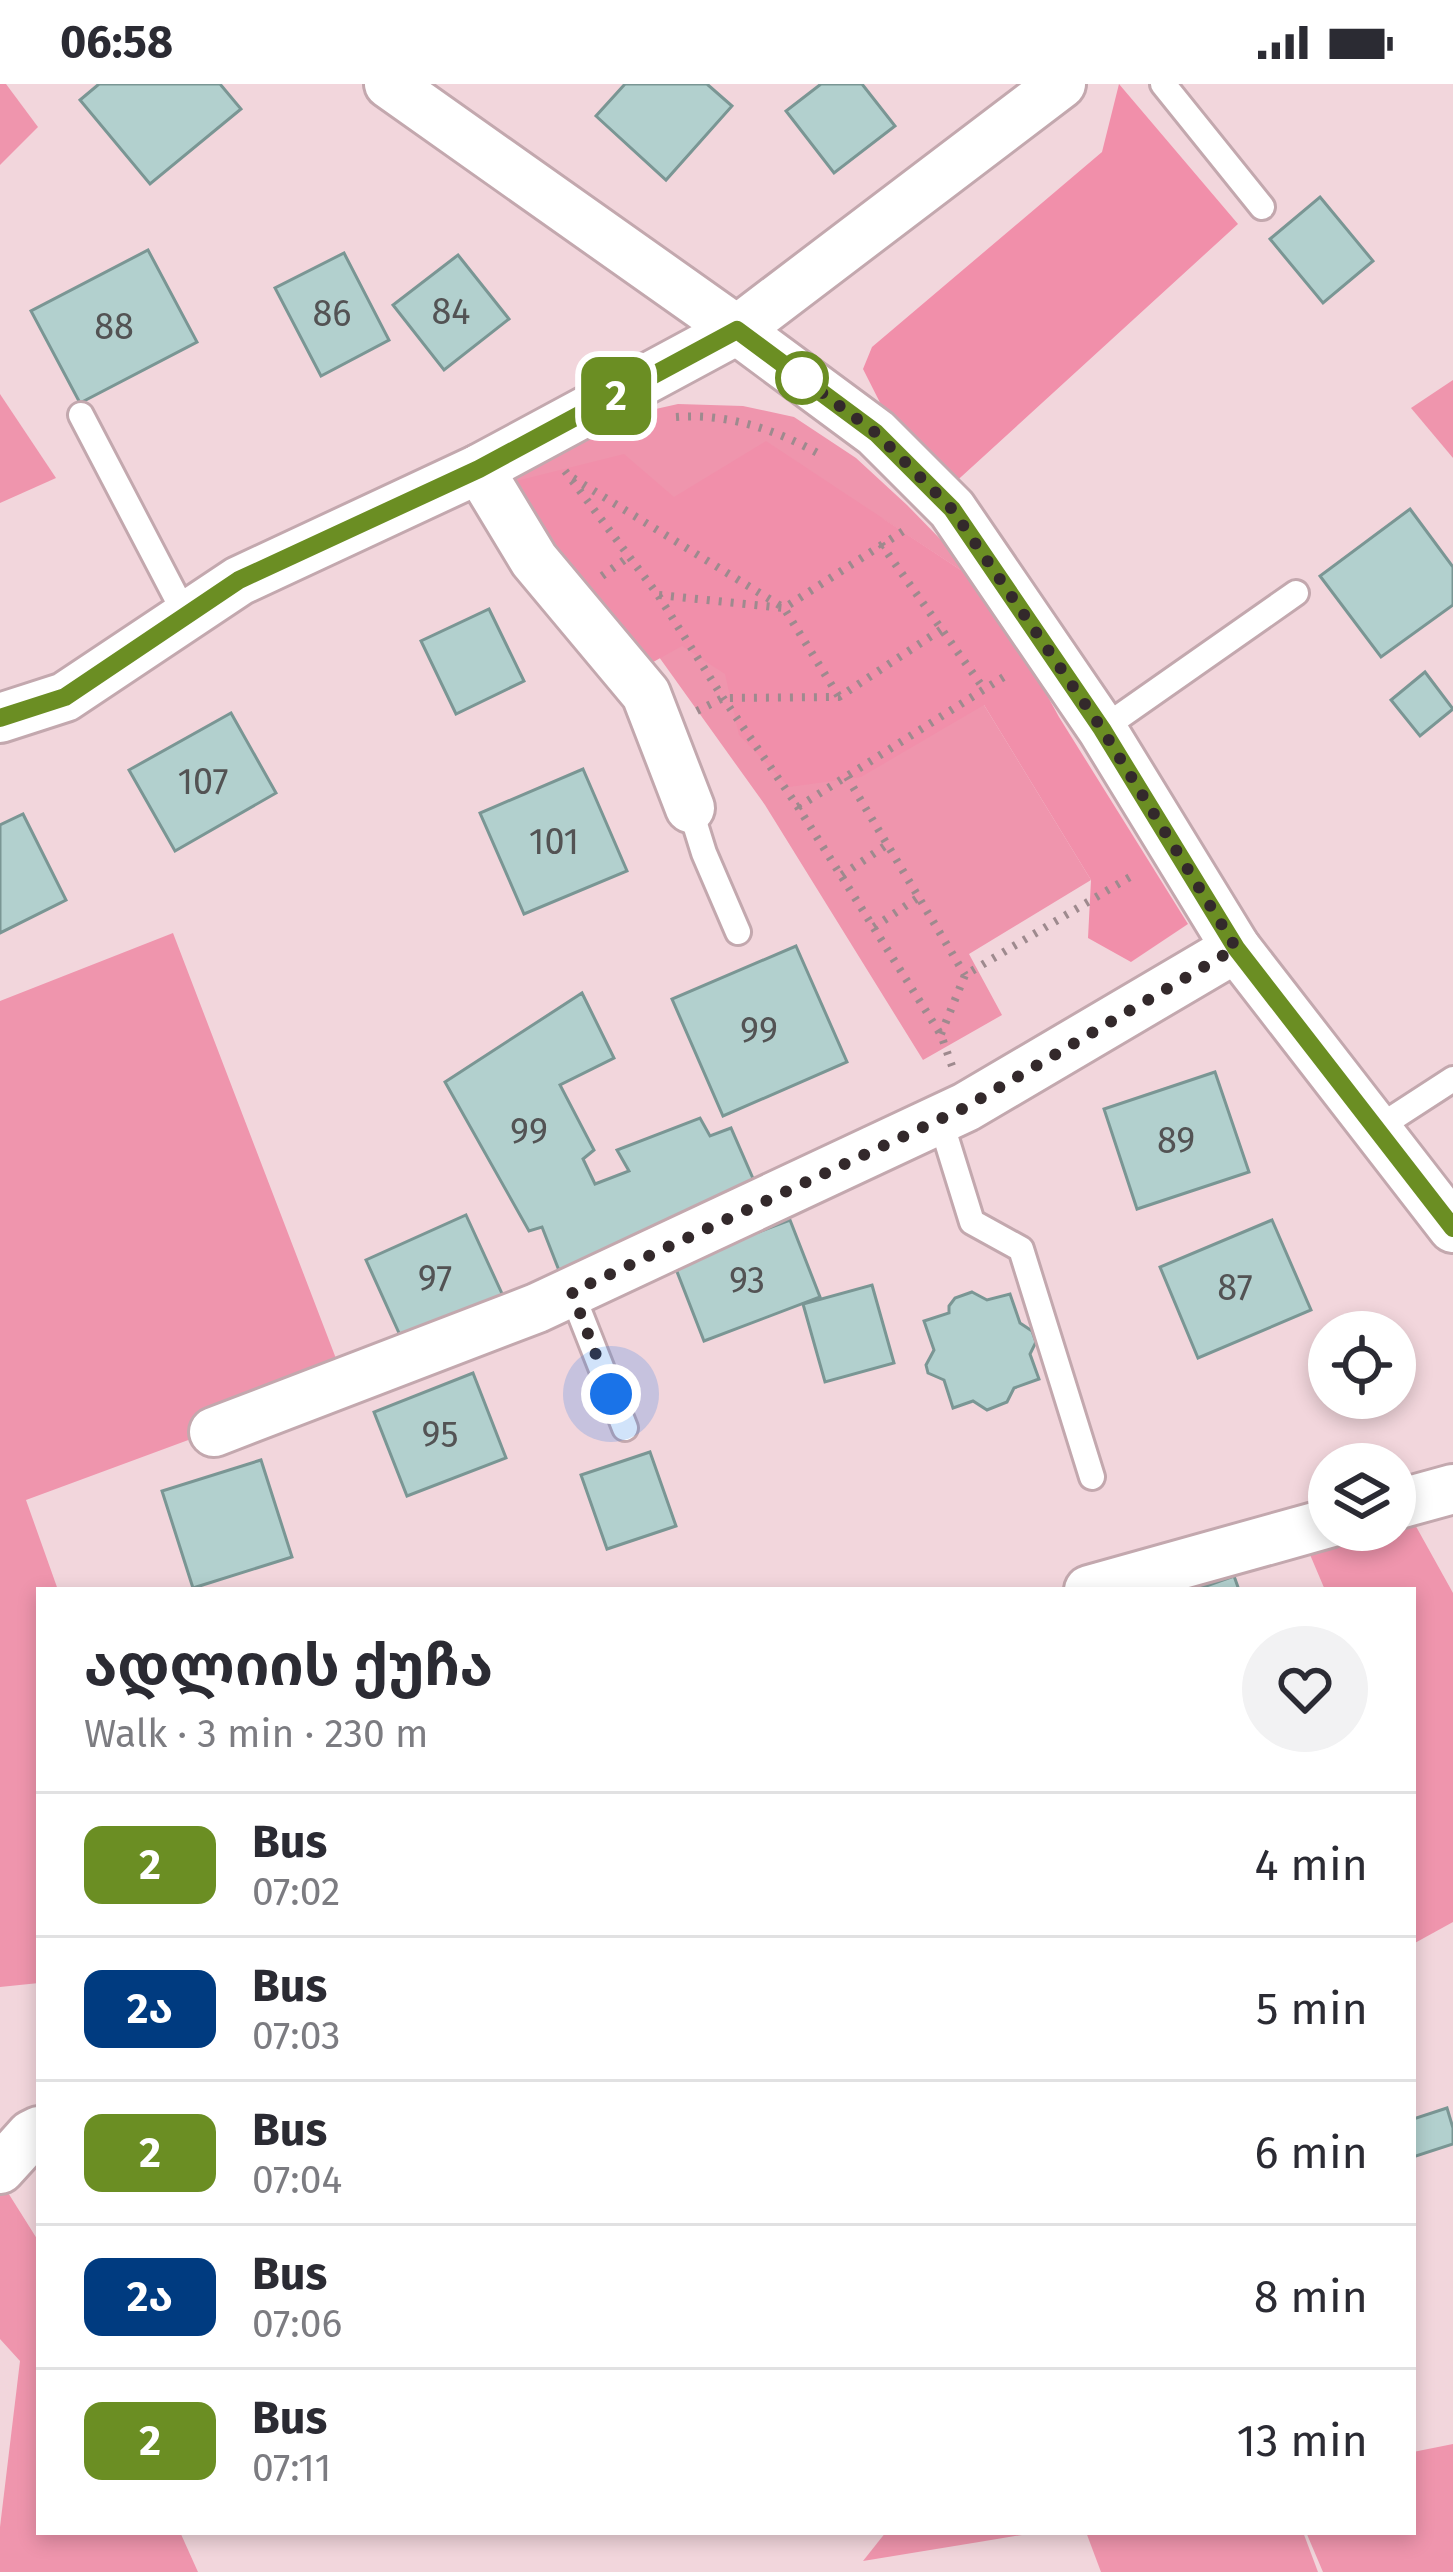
<!DOCTYPE html>
<meta charset="utf-8">
<style>
:root{--surface:#fff;--page:#f2f2f3;--text:#2b2b33;--muted:#7c7c81;--line:#e1e1e2}
body{margin:0;font-family:"Fira Sans","Noto Sans Georgian",sans-serif;background:var(--page);color:var(--text);height:100vh;display:flex;flex-direction:column;font-size:45px;white-space:nowrap}
*{box-sizing:border-box;margin:0}
p{font-size:39px;color:var(--muted)}
.icon{flex:none;width:66px;height:66px;fill:none;stroke:currentColor;stroke-width:2;stroke-linecap:round;stroke-linejoin:round}
.map{position:relative;flex:1;overflow:hidden}
.sheet{position:absolute;left:36px;top:1503px;width:1380px;height:948px;display:flex;flex-direction:column;background:var(--surface);border-radius:0px;box-shadow:0 6px 18px #0003}
.sheet>*{flex:none}
.badge{padding:0 24px;border-radius:18px;font-size:42px;line-height:78px}
.controls{position:absolute;left:1308px;top:1227px;display:grid;gap:24px}
.controls a{display:grid;place-items:center;width:108px;height:108px;border-radius:50%;background:var(--surface);box-shadow:0 6px 18px #0003;font-size:60px}
.you{position:absolute;width:60px;height:60px;margin:-30px;border:9px solid #fff;border-radius:50%;background:#1a73e8;box-shadow:0 0 0 18px #1a73e833}
.map>.badge{position:absolute;translate:-50% -50%;box-shadow:0 0 0 6px #fff}
.round{display:grid;place-items:center;flex:none;width:126px;height:126px;border-radius:63px;background:var(--page)}
.head{display:flex;align-items:center;justify-content:space-between;height:204px;padding:0 48px}
h1{font-size:57px;font-weight:700;line-height:90px}
ul{padding:0;list-style:none}
li{display:flex;align-items:center;gap:36px;height:144px;padding:0 48px;border-top:3px solid var(--line)}
li div{flex:1}
li b{display:block;font-size:45px}
li em{font-style:normal}
li .badge{min-width:132px;font-weight:700;text-align:center}
.status{display:flex;justify-content:space-between;align-items:center;height:84px;padding:0 60px;background:var(--surface);direction:ltr}
.status svg{height:33px;fill:currentColor}
.map>svg:first-child{display:block}
.green{fill:#ef95ad}
.forest{fill:#f18faa}
.building{fill:#b2d0ce;stroke:#7a9694;stroke-width:3}
.lines{fill:none;stroke-linecap:round;stroke-linejoin:round}
.service-casing{stroke:#c3a8ae;stroke-width:30}
.minor-casing{stroke:#c3a8ae;stroke-width:54}
.path{stroke:#9e8a8e;stroke-width:8;stroke-dasharray:3 9;stroke-linecap:butt}
.service{stroke:#fff;stroke-width:24}
.minor{stroke:#fff;stroke-width:48}
.line-casing{stroke:#fff;stroke-width:27}
.line{stroke:#6b8e23;stroke-width:18}
.walk{stroke:#33292b;stroke-width:12;stroke-dasharray:0 21.6}
.stop-dot{fill:#fff;stroke:#6b8e23;stroke-width:6}
.labels{text-anchor:middle;dominant-baseline:central;stroke-width:12;stroke-linejoin:round;paint-order:stroke}
.number-label{font-size:36px;fill:#535354}
</style>
<div class="status"><b>06:58</b><svg viewBox="0 0 49 12"><path d="M0 12V9h3v3zM5 12V6h3v6zM10 12V3h3v9zM15 12V0h3v12zM26 1h20v11H26zM47 4h2v5h-2z"/></svg></div>
<div class="map">
<svg width="1453" height="2488" viewBox="0 0 1453 2488">
<rect width="100%" height="100%" fill="#f2d6dc"/>
<!-- green -->
<g class="green">
<path d="M0,0H6L38,43L0,81Z"/>
<path d="M1453,296V374L1411,324Z"/>
<path d="M0,310L56,394L0,419Z"/>
<path d="M678,320L743,322L794,333L856,374L907,421L988,504L883,435L984,621L1091,796L969,870L1002,931L923,976L765,721L601,492L512,398L545,368L620,333Z"/>
<path d="M173,849L345,1298L26,1416L58,1506H39V1899L0,1903V917Z"/>
<path d="M1403,1419L1453,1509V1838L1413,1860V1506H1325L1300,1447L1395,1446V1421Z"/>
<path d="M0,2096L39,2158V2448H180L198,2488H0V2443L20,2277L0,2255Z"/>
<path d="M1453,2360V2488H1323L1306,2448H1413V2368Z"/>
<path d="M886,2448H1040L863,2477Z"/>
<path d="M1086,2448H1303L1318,2488H1101Z"/>
</g>
<!-- forest -->
<g class="forest">
<path d="M1119,0L1238,140L950,403L902,362L863,285L872,263L1102,68Z"/>
<path d="M766,357L988,504L1059,633L1188,840L1131,878L1088,854L1091,796L984,621L861,693L789,703L739,651L725,590L682,562L637,587L550,467L512,398L624,370L674,413Z"/>
</g>
<!-- building -->
<g class="building">
<path d="M99,0H220L241,25L150,100L80,16Z"/>
<path d="M625,0H707L732,22L666,96L596,32Z"/>
<path d="M821,0H862L895,42L834,89L786,27Z"/>
<path d="M1320,113L1373,177L1323,219L1270,155Z"/>
<path d="M148,166L197,258L80,319L31,227Z"/>
<path d="M344,169L389,256L321,292L275,204Z"/>
<path d="M458,171L509,235L444,286L393,221Z"/>
<path d="M1410,425L1453,483V521L1381,573L1320,492Z"/>
<path d="M489,525L524,597L456,630L421,557Z"/>
<path d="M1425,588L1453,625L1420,652L1391,616Z"/>
<path d="M231,629L276,709L175,767L129,686Z"/>
<path d="M583,685L627,787L524,830L480,729Z"/>
<path d="M23,730L66,816L0,849V741Z"/>
<path d="M796,862L847,978L723,1032L672,915Z"/>
<path d="M582,909L614,974L560,1001L594,1066L583,1075L595,1100L629,1087L617,1066L700,1034L710,1052L731,1044L758,1106L560,1189L542,1143L529,1147L445,998Z"/>
<path d="M1215,988L1249,1088L1137,1125L1104,1025Z"/>
<path d="M466,1131L504,1214L404,1260L366,1176Z"/>
<path d="M790,1136L820,1213L704,1257L674,1180Z"/>
<path d="M1272,1136L1311,1226L1198,1274L1160,1183Z"/>
<path d="M872,1201L894,1279L825,1298L803,1220Z"/>
<path d="M972,1208L987,1216L1010,1210L1020,1239L1032,1247L1036,1258L1030,1270L1039,1295L1014,1304L1007,1318L987,1326L973,1317L953,1324L944,1296L928,1289L926,1281L934,1266L924,1237L949,1229V1222L955,1214Z"/>
<path d="M473,1289L506,1374L407,1412L374,1328Z"/>
<path d="M650,1368L676,1442L607,1465L581,1391Z"/>
<path d="M261,1376L292,1473L193,1504L162,1407Z"/>
<path d="M1234,1492L1239,1506H1195Z"/>
<path d="M1447,2024L1453,2044V2060L1413,2073V2035Z"/>
</g>
<g class="lines">
<defs>
<g id="service">
<path d="M1163,0L1262,123"/>
<path d="M81,331L186,532"/>
<path d="M1102,645L1296,509"/>
<path d="M690,724L704,769L738,848"/>
<path d="M940,1035L972,1138L1021,1165L1092,1393"/>
<path d="M1376,1045L1453,995"/>
<path d="M571,1207L625,1344"/>
</g>
<g id="minor">
<path d="M389,0L737,246L876,349L952,425L1102,645L1236,864L1453,1144"/>
<path d="M479,385L534,476L646,610L690,724"/>
<path d="M0,634L65,613L239,497L479,385L737,246L1061,0"/>
<path d="M214,1348L537,1224L966,1023L1236,864"/>
<path d="M1395,1421L1453,1405"/>
<path d="M1089,1506L1329,1439"/>
<path d="M0,2085L31,2051L39,2047"/>
</g>
</defs>
<!-- service casing -->
<use href="#service" class="service-casing"/>
<!-- minor casing -->
<use href="#minor" class="minor-casing"/>
<!-- path -->
<g class="path">
<path d="M676,333C728,329 777,346 821,371"/>
<path d="M565,387L658,511L723,614L798,723L941,951L952,982"/>
<path d="M573,394L784,524L839,613"/>
<path d="M881,460L984,605"/>
<path d="M602,492L630,472"/>
<path d="M659,511L784,524L908,444"/>
<path d="M697,627L723,614L839,613L942,545"/>
<path d="M847,693L965,891"/>
<path d="M798,723L1010,589"/>
<path d="M842,791L888,760"/>
<path d="M874,843L919,813"/>
<path d="M941,950L965,891L1135,790"/>
</g>
<!-- service -->
<use href="#service" class="service"/>
<!-- minor -->
<use href="#minor" class="minor"/>
</g>
<g class="lines">
<defs>
<path id="line" d="M0,634L65,613L239,496L479,385L737,246L876,349L952,425L1102,645L1236,864L1453,1144"/>
</defs>
<!-- line casing -->
<use href="#line" class="line-casing"/>
<!-- line -->
<use href="#line" class="line"/>
<!-- walk -->
<path class="walk" d="M611,1310L572,1208L966,1023L1236,864L1102,645L952,425L876,349L802,294"/>
</g>
<!-- markers -->
<circle class="stop-dot" cx="802" cy="294" r="24"/>
<g class="labels">
<!-- number labels -->
<g class="number-label">
<text x="451" y="228">84</text>
<text x="332" y="230">86</text>
<text x="114" y="243">88</text>
<text x="203" y="698">107</text>
<text x="554" y="758">101</text>
<text x="759" y="947">99</text>
<text x="529" y="1048">99</text>
<text x="1176" y="1057">89</text>
<text x="435" y="1195">97</text>
<text x="747" y="1197">93</text>
<text x="1235" y="1204">87</text>
<text x="440" y="1351">95</text>
</g>
</g>
</svg>
<div class="controls">
<a><svg class="icon" aria-label="locate" viewBox="0 0 24 24"><circle cx="12" cy="12" r="6"/><path d="M12 2v4M12 18v4M2 12h4M18 12h4"/></svg></a>
<a><svg class="icon" aria-label="layers" viewBox="0 0 24 24"><path d="M12 4l9 5-9 5-9-5zM3 14l9 5 9-5"/></svg></a>
</div>
<div class="you" style="left:611px;top:1310px"></div>
<b class="badge" style="left:616px;top:312px;background:#6b8e23;color:#fff">2</b>
<section class="sheet">
<div class="head"><div><h1>ადლიის ქუჩა</h1><p>Walk · 3 min · 230 m</p></div><a class="round"><svg class="icon" aria-label="heart" viewBox="0 0 24 24"><path d="M12 20l-8-8c-3-5 5-10 8-4 3-6 11-1 8 4z"/></svg></a></div>
<ul>
<li><span class="badge" style="background:#6b8e23;color:#fff">2</span><div><b>Bus</b><p>07:02</p></div><em>4 min</em></li>
<li><span class="badge" style="background:#003b80;color:#fff">2ა</span><div><b>Bus</b><p>07:03</p></div><em>5 min</em></li>
<li><span class="badge" style="background:#6b8e23;color:#fff">2</span><div><b>Bus</b><p>07:04</p></div><em>6 min</em></li>
<li><span class="badge" style="background:#003b80;color:#fff">2ა</span><div><b>Bus</b><p>07:06</p></div><em>8 min</em></li>
<li><span class="badge" style="background:#6b8e23;color:#fff">2</span><div><b>Bus</b><p>07:11</p></div><em>13 min</em></li>
</ul>
</section>
</div>
